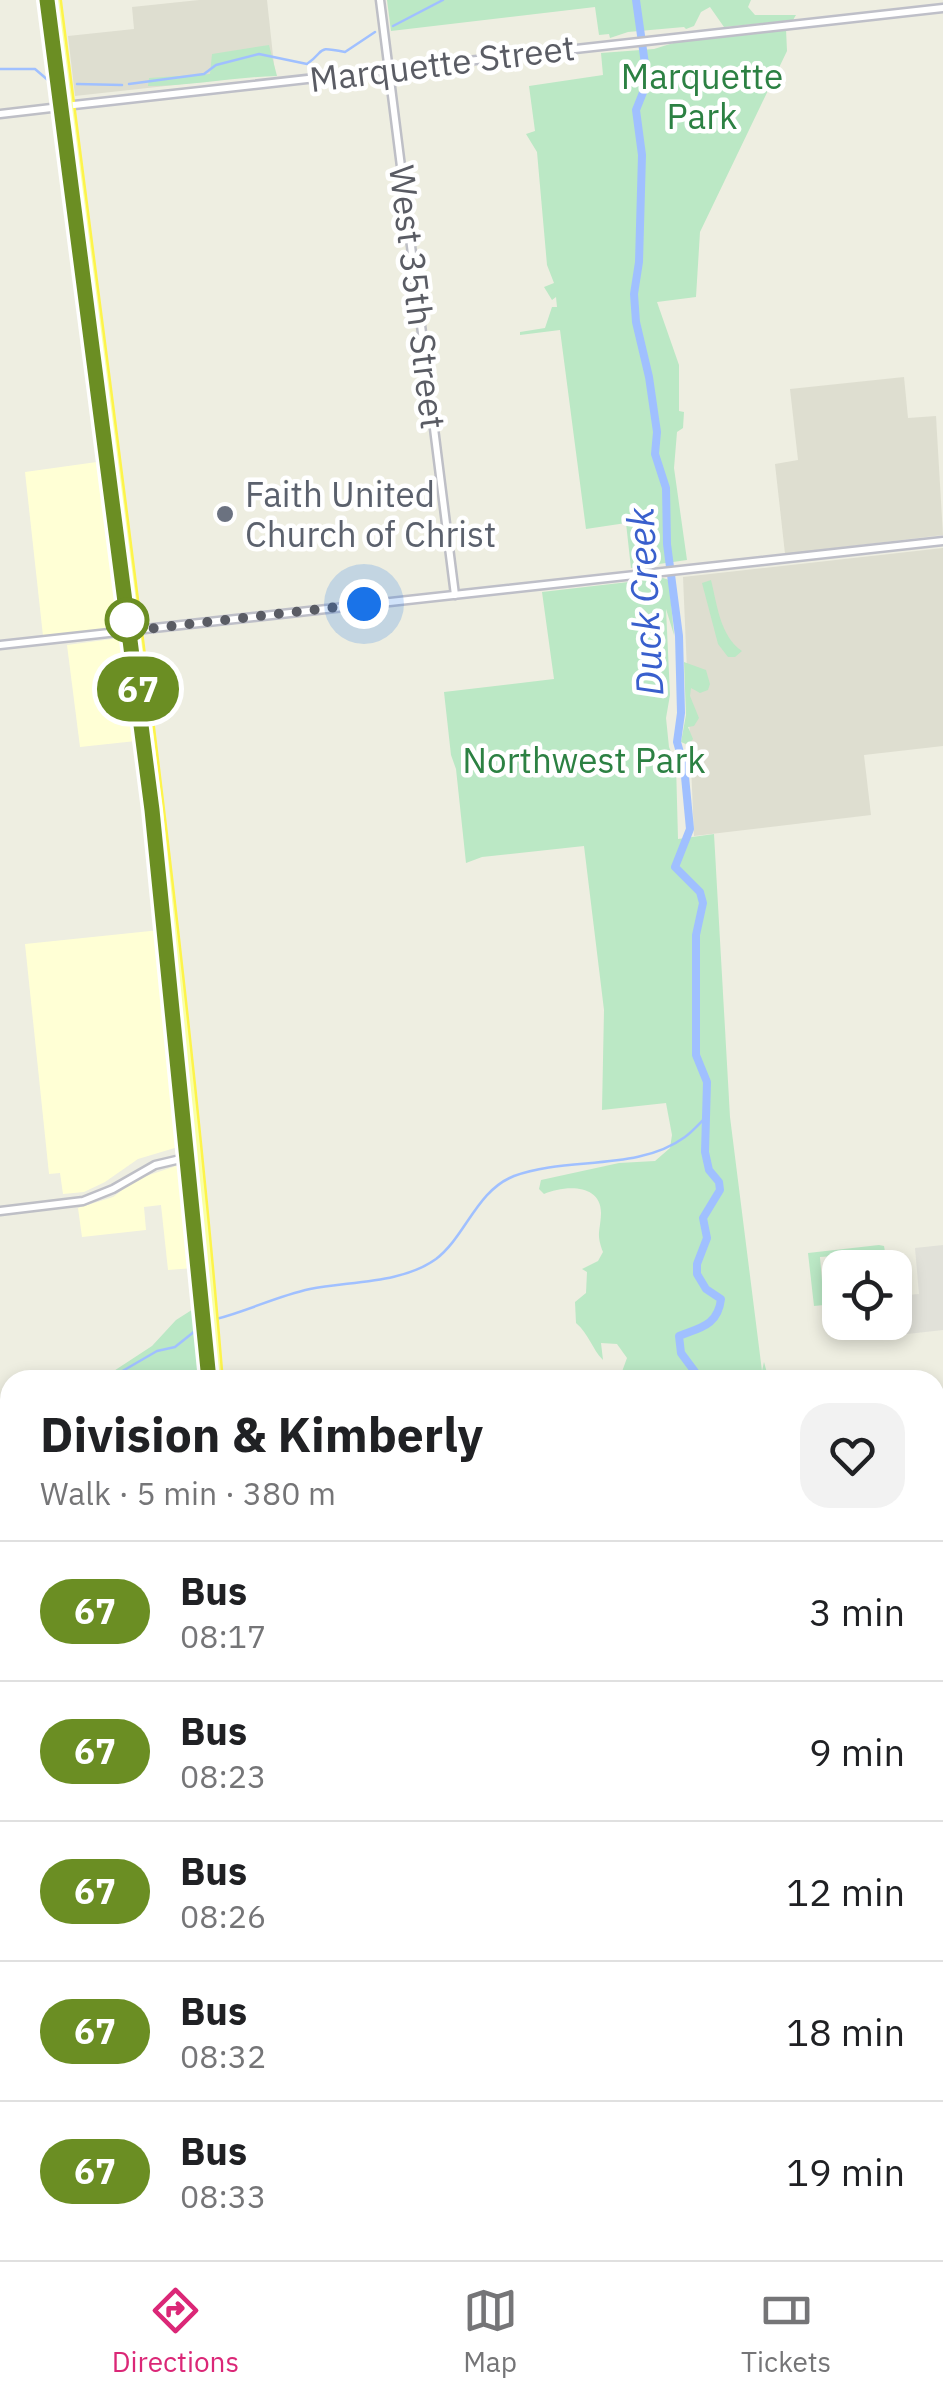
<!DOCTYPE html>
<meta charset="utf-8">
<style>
:root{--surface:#fff;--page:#f2f2f2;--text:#202124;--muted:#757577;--line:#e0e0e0;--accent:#db2777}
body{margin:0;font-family:"IBM Plex Sans",sans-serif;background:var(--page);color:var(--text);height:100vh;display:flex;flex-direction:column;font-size:38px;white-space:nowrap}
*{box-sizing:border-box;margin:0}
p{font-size:32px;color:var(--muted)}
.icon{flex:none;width:55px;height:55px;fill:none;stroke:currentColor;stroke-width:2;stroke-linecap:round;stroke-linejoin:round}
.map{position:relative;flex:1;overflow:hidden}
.details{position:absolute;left:0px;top:1370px;width:945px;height:890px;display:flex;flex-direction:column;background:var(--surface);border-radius:30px 30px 0 0;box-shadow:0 5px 15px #0003}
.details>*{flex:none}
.badge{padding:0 20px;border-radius:32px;font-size:35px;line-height:65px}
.controls{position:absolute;left:822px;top:1250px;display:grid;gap:20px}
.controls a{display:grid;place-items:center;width:90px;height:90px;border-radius:20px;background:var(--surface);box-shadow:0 5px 15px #0003;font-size:50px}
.you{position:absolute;width:50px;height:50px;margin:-25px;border:8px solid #fff;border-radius:50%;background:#1a73e8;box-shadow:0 0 0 15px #1a73e833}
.map>.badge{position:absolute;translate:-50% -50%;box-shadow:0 0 0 5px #fff}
.round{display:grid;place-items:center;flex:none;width:105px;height:105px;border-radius:30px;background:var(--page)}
.headline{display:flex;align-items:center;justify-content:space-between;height:170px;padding:0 40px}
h1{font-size:48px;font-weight:700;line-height:75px}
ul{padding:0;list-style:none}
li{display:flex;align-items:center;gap:30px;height:140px;padding:0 40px;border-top:2px solid var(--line)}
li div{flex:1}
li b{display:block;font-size:38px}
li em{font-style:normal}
li .badge{min-width:110px;font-weight:700;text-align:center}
.tab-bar{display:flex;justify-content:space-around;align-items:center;height:140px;border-top:2px solid var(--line);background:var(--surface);font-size:28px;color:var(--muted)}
.tab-bar a{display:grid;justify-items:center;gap:5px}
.tab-bar .selected{color:var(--accent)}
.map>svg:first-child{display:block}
.commercial{fill:#ffffd5}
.industrial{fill:#e1e1d9}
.education{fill:#deded0}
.green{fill:#bbe8c5}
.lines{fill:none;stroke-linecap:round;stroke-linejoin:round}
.stream{stroke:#a0c0ff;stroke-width:2.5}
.river{stroke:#a0c0ff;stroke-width:8}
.tertiary-casing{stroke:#bebfc6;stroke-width:11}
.secondary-casing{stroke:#bebfc8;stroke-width:11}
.primary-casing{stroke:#fdf44b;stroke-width:14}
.tertiary{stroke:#fff;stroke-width:6}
.secondary{stroke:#fff;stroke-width:6}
.primary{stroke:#f9ffa5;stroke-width:9}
.rail-casing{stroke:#b7b8b8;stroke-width:6}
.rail{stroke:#fff;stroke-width:2.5;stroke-dasharray:8;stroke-linecap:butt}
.line-casing{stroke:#fff;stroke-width:22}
.line{stroke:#6b8e23;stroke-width:15}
.walk{stroke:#5a5c64;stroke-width:10;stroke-dasharray:0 18}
.worship-dot{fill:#6b7280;stroke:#fff;stroke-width:4}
.stop-dot{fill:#fff;stroke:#6b8e23;stroke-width:5}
.labels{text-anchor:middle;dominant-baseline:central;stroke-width:9;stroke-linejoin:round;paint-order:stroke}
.street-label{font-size:35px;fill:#5a5c64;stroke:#fff}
.park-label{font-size:35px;fill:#2c8143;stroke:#fff}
.worship-label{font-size:35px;fill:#5b616d;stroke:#fff;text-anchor:start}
.water-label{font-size:38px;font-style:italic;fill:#395fcd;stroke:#fff}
</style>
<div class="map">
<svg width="943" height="2260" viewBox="0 0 943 2260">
<rect width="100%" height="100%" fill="#eeeee1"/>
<!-- commercial -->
<g class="commercial">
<path d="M104,461L126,627L43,636L25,472Z"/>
<path d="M127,637L136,741L80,747L67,645Z"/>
<path d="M160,930L178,1147L138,1159L105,1182L84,1192L63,1194L60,1173L49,1174L25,944Z"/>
<path d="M176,1166L183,1170L194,1268L168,1270L161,1205L144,1207L146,1230L82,1237L78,1208L113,1197L137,1179Z"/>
<path d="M943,2141V2260H909L908,2250H935V2142Z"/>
</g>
<!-- industrial -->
<g class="industrial">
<path d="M943,1245V1330L880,1337L878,1323L895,1322V1296L919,1294L915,1248Z"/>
<path d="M943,1485V1573L935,1568V1499Z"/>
</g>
<!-- education -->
<g class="education">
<path d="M199,0H267L275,74L75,96L68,36L134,29L132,7Z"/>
<path d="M904,377L908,418L936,416L943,535L785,554L775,464L798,460L790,389Z"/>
<path d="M943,548V746L864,755L871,815L694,836L683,577Z"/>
</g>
<!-- green -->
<g class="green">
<path d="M387,0H751L748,7L755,15H796L793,20L724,27L710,7L701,12L694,26L686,29L684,27L628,32L610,38L609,34L599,35L595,7L391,31Z"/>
<path d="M786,29L787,51L700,232L696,297L657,302L679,365V411L684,412L683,428L677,432L674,468L687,560L631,568L626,523L586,529L560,330L520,335V332L545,328L552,307H557L556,297L552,300L544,287L554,283L547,265L537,152L526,134L535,131L529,86L603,75L601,53L654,49L683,40Z"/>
<path d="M269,45L277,76C234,77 192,86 148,86L149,78L210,74L212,54Z"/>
<path d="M663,578L669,580L674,635L666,609L670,695L666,718L669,747L676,764L678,839L714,834L730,1117L762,1371L764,1362L769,1380H627L620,1377L627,1358L617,1344L601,1343L603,1360C592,1349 589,1334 576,1323L575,1302L586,1293L587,1272L582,1269L598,1261L603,1252C596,1233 600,1233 601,1214C602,1183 564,1185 544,1194L539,1189L541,1180L619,1163L655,1161L670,1148L672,1135L666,1103L602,1110L604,1010L584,846L482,857L466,863L456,769L451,755L444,692L554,679L542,592Z"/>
<path d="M711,580C717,604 720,636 742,651L735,657H728L718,644L702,583Z"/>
<path d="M684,662L706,670L710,684L708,690L700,693L691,688L690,696L699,718L694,726L688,727L693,739L688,745L681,742L686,715Z"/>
<path d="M879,1245L884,1246L887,1263L881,1265L878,1253L820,1257L824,1305L814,1306L808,1253Z"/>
<path d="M198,1306L197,1331L203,1380H100L152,1346L176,1320Z"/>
<path d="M10,1487V1705L0,1706V1490Z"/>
<path d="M733,2250H908L909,2260H733Z"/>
</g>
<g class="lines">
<!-- stream -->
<g class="stream">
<path d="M393,26L443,0"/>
<path d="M0,69H35L49,81"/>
<path d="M77,84L122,85"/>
<path d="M129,84L204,74L216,65L259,54L307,64C327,50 314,46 345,52L375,32"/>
<path d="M216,1319C248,1311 277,1296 310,1289C350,1281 401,1284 436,1259C466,1236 476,1191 514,1176C567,1156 637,1172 685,1137C693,1131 700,1123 707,1116"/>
<path d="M107,1380L157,1351L175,1347L200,1327"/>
<path d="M0,1482L10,1473"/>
<path d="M935,1602L943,1601"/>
</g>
<!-- river -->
<g class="river">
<path d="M636,0L646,71V85L636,110L642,155L639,262L634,294L636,322L649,377L657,432L655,454L666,488L667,544L679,636L681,713L677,742L684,766L690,829L675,867L700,892L703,903L696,935V1055L707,1082L705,1152L709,1170L719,1182L720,1190L703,1218L707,1238L697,1264V1274L706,1289L721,1299C718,1326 699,1328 679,1336L681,1353L701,1380"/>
<path d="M849,2250L853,2260"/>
</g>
<defs>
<g id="tertiary">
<path d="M380,0L455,595"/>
<path d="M0,114L60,107"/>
<path d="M0,1211L83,1201L113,1189L155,1165L189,1157"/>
<path d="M935,2132L943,2131"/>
<path d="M0,2239L10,2237"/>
</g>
<g id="secondary">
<path d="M65,106L943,8"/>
<path d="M0,645L943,541"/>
<path d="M935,1487L943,1474"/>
<path d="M435,2260L449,2250"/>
</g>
<g id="primary">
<path d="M47,0L152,810L209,1380"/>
<path d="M55,0C113,460 179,918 217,1380"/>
<path d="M234,2260L237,2250"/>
<path d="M241,2260L245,2250"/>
</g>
</defs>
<!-- tertiary casing -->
<use href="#tertiary" class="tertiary-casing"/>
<!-- secondary casing -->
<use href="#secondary" class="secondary-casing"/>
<!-- primary casing -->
<use href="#primary" class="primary-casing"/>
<!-- tertiary -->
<use href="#tertiary" class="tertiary"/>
<!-- secondary -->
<use href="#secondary" class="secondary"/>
<!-- primary -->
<use href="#primary" class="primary"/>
<defs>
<g id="rail">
<path d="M935,1672L943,1659"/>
<path d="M727,2260V2250"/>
</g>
</defs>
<!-- rail casing -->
<use href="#rail" class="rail-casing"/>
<!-- rail -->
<use href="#rail" class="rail"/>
</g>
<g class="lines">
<defs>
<path id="line" d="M47,0L152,810L209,1380"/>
</defs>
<!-- line casing -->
<use href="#line" class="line-casing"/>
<!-- line -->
<use href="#line" class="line"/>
<!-- walk -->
<path class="walk" d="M127,620L129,631L364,604"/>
</g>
<!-- markers -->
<circle class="worship-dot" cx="225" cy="514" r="10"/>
<circle class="stop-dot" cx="127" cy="620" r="20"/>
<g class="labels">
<!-- street labels -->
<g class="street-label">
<text transform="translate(442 63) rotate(-7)">Marquette Street</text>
<text transform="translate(418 297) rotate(83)">West 35th Street</text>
</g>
<!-- park labels -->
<g class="park-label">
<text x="702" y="76">Marquette<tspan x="702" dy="40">Park</tspan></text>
<text x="584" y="760">Northwest Park</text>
</g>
<!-- worship labels -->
<g class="worship-label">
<text x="245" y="494">Faith United<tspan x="245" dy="40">Church of Christ</tspan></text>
</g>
<!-- water labels -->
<g class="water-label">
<text transform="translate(644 602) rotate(-93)">Duck Creek</text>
</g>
</g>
</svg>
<div class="controls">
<a><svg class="icon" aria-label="locate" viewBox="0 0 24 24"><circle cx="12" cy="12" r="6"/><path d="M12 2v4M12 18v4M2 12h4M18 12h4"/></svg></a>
</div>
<div class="you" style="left:364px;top:604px"></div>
<b class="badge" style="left:138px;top:689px;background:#6b8e23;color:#fff">67</b>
<section class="details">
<div class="headline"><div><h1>Division &amp; Kimberly</h1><p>Walk · 5 min · 380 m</p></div><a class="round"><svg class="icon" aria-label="heart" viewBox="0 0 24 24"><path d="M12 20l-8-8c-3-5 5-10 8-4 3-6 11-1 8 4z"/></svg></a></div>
<ul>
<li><span class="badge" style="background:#6b8e23;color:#fff">67</span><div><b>Bus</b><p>08:17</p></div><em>3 min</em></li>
<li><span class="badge" style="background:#6b8e23;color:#fff">67</span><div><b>Bus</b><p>08:23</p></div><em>9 min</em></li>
<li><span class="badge" style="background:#6b8e23;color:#fff">67</span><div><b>Bus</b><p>08:26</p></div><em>12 min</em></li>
<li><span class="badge" style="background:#6b8e23;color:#fff">67</span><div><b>Bus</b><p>08:32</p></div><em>18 min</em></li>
<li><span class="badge" style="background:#6b8e23;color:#fff">67</span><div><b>Bus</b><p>08:33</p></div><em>19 min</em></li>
</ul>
</section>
</div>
<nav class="tab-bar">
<a class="selected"><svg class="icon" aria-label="directions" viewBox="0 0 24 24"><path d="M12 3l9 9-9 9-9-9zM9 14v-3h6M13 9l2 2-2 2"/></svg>Directions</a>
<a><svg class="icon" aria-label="map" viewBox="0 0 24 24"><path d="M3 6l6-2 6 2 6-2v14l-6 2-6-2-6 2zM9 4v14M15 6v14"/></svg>Map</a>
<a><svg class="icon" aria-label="tickets" viewBox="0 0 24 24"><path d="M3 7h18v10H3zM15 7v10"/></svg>Tickets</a>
</nav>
